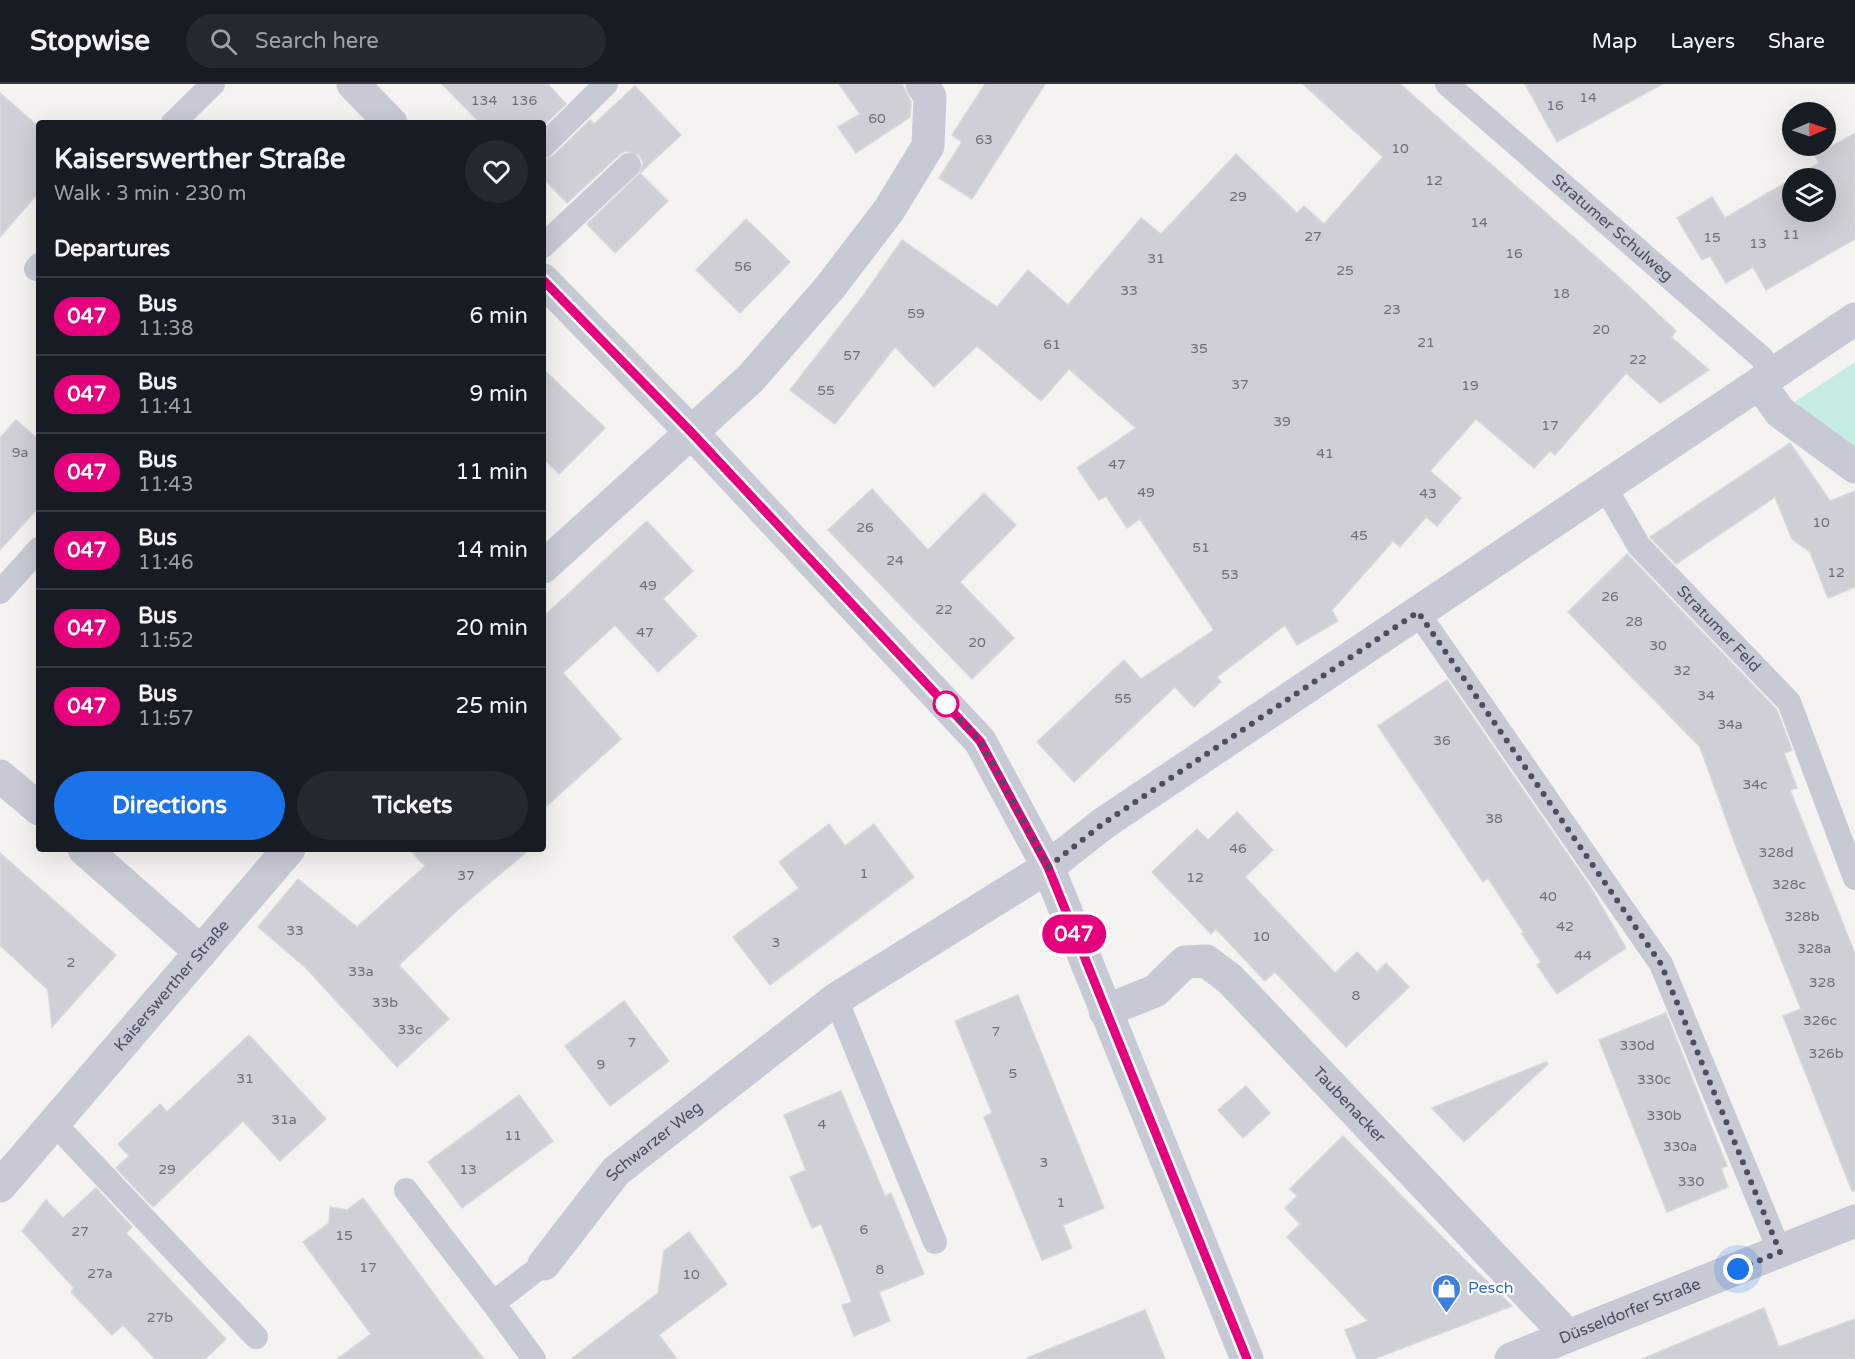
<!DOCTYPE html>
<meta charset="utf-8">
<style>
:root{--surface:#171b24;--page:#242831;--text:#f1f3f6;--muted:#9ea1a6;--line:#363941;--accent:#1a73e8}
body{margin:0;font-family:"Varela Round",sans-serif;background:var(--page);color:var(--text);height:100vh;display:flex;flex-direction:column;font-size:22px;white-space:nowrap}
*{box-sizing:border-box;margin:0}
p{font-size:20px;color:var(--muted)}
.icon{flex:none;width:33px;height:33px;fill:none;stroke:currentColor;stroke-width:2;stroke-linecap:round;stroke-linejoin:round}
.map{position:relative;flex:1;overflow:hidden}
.panel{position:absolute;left:36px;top:36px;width:510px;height:732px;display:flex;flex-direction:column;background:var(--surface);border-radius:6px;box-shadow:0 6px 24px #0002}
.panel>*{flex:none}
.badge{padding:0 12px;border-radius:20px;font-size:21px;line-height:39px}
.needle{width:39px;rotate:88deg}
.fabs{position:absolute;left:1782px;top:18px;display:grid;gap:12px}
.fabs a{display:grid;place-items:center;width:54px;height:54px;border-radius:50%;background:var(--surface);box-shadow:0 6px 24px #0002;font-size:30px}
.you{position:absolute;width:30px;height:30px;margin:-15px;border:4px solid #fff;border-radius:50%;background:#1a73e8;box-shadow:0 0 0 9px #1a73e833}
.map>.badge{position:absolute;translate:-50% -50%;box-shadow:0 0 0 3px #fff}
h2{padding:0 18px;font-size:22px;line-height:54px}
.round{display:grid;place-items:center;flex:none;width:63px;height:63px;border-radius:32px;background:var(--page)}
.head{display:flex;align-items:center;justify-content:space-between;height:102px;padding:0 18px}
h1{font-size:28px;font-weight:700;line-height:45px}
.button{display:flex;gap:12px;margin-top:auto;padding:12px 18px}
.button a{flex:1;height:69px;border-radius:36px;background:var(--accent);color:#fff;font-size:24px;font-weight:700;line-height:69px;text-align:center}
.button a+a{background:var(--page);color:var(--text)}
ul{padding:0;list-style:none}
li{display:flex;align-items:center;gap:18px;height:78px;padding:0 18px;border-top:2px solid var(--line)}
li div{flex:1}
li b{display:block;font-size:22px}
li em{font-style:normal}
li .badge{min-width:66px;font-weight:700;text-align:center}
header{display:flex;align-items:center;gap:36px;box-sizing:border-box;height:84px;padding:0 30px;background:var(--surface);border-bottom:2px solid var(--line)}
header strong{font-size:28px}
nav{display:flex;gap:33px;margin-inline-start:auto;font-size:21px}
.search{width:420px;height:54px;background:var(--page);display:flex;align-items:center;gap:15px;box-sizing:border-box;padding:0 21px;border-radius:33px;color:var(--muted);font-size:22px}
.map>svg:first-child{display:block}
.green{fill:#c6ece3}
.building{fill:#cfd0d7;stroke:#d7d7dc;stroke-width:1.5}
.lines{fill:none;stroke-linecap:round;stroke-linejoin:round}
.lane{stroke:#c7c9d5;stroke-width:24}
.street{stroke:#c7c9d5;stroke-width:33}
.line-casing{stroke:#fff;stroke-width:14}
.line{stroke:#e6007e;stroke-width:9}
.walk{stroke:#4b4e5e;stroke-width:6;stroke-dasharray:0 10.8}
.stop-dot{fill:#fff;stroke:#e6007e;stroke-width:3}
.labels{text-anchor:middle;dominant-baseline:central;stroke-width:4.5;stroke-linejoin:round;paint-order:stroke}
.number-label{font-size:14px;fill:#6c6e7c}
.street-label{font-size:16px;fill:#4b4e5e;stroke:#fff}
.shop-label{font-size:16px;fill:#366cbe;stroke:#fff;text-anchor:start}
</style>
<header>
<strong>Stopwise</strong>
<div class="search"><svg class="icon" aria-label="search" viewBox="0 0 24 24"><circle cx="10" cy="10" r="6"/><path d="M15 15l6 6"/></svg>Search here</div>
<nav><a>Map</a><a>Layers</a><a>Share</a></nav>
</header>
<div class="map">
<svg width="1855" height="1275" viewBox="0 0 1855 1275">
<rect width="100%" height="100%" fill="#f4f3f2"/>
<!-- green -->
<path class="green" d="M1855,278V364L1793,319Z"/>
<!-- building -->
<g class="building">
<path d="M442,0H548L566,20L543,42V39H480Z"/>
<path d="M839,0H902L911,18L910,33L856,69L838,43L860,30Z"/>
<path d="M985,0H1045L972,115L939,94L962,58L952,51Z"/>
<path d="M1303,0H1400L1621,195L1676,247L1671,253L1709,286L1660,319L1626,289L1555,371L1550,367L1534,384L1476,335L1430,387L1461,414L1437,442L1426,433L1400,463L1393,457L1332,526L1338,537L1297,561L1285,541L1217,593L1221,598L1194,623L1175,603L1074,698L1037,658L1124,576L1141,595L1214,546L1140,435L1127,444L1106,412L1099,416L1077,384L1136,344L1069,285L1041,317L977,262L934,303L895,263L835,340L790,306L863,212L902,156L997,223L1028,186L1068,221L1141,134L1161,150L1236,70L1297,129L1304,122L1324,140L1383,73Z"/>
<path d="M1525,0H1662L1557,58Z"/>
<path d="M635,2L681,51L640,89L643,78L639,71L626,67L620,70L567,119L543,94V76L553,72L590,36L594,40Z"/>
<path d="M0,9L39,43V108L0,153Z"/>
<path d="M1855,49V155L1766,206L1753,183L1726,199L1710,172L1702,176L1677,134L1712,113L1725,134L1792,95V128H1826V94H1794L1819,79L1815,72Z"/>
<path d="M640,89L668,117L615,169L587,140Z"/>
<path d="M746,135L790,178L740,229L696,186Z"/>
<path d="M543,285L605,344L559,390L543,374Z"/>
<path d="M16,336L39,356V423L0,466V354Z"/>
<path d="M1790,359L1830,417L1855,407V503L1828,514L1810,468L1792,455L1775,413L1676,480L1650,453Z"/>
<path d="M872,405L928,466L984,409L1016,441L960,498L1014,554L972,595L828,446Z"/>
<path d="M647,437L693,487L663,515L697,552L658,588L615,541L563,589L621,655L543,725V533Z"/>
<path d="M1627,470L1777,626L1792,666L1784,669L1797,704L1790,706L1855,870V1107H1852L1783,932L1801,925L1737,765L1700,663L1568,528Z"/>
<path d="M1447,596L1591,804L1626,864L1557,910L1537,881L1541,878L1522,850L1524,849L1488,794L1483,798L1378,642Z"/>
<path d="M1237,728L1273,766L1245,793L1335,889L1357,868L1377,888L1386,879L1409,903L1346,963L1275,888L1265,897L1216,845L1211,850L1152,788L1197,745L1208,756Z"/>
<path d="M829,740L845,762L874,740L914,793L770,901L733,853L799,804L779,778Z"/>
<path d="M409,765H530L461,823L399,881L449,935L397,983L305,883L258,843L298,795L357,843L425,782Z"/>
<path d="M0,769L116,871L52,943L48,906L0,861Z"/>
<path d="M1018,911L1104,1124L1063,1141L1072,1164L1042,1176L984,1033L992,1029L955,937Z"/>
<path d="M624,917L669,977L610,1022L565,962Z"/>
<path d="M1666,929L1727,1082L1721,1084L1728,1103L1667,1128L1599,956Z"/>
<path d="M249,951L326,1035L280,1077L243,1037L153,1123L116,1084L129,1072L118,1060L160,1020L167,1028Z"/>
<path d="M1546,978L1548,980L1464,1058L1432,1024Z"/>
<path d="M1246,1002L1270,1029L1243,1054L1218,1026Z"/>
<path d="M841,1007L885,1112L891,1109L924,1190L879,1208L890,1237L854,1252L842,1221L852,1218L837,1179L821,1140L812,1144L790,1093L806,1086L784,1031Z"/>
<path d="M519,1011L553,1057L462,1124L428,1078Z"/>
<path d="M1343,1052L1463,1174L1512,1222L1374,1275H1357L1345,1246L1368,1237L1287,1153L1300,1140L1285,1124L1297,1112L1290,1105Z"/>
<path d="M96,1104L132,1143L126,1149L226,1255L205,1275H155L123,1241L112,1251L71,1208L74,1204L22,1147L46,1116L63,1134Z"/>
<path d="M363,1114L445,1225L484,1275H337L371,1250L303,1158L329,1139L330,1123L347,1126Z"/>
<path d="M689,1148L727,1200L659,1251L677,1275H571L658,1209L664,1167Z"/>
<path d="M1764,1224L1779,1263L1855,1235V1275H1642Z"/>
<path d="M1145,1226L1165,1275H1027V1274Z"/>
</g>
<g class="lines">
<!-- lane -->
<g class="lane">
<path id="s1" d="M1447,0L1762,274L1774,290"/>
<path d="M173,39L213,0"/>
<path d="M543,62L606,0"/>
<path d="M543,162L629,81"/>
<path d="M36,185L39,181"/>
<path id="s2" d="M1605,403L1639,462L1789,618L1855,794"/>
<path d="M0,508L39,465"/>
<path d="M1418,529L1661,880L1780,1168"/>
<path d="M836,915L935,1158"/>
<path d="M54,1039L256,1253"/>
<path d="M406,1106L493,1219"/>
<path d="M534,1275L493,1219L544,1180"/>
</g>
<!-- street -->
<g class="street">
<path d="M353,0L391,39"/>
<path d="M543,196L692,349L980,657L1048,783L1247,1275"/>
<path d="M1760,300L1780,328L1855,383"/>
<path d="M543,483L751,294L831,202L889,126L928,62L930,13L922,0"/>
<path d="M0,692L39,725"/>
<path d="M84,765L201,868"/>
<path id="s3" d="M1105,927L1155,907L1185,878L1206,877L1230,895L1568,1252"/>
<path id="s4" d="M0,1102L289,765"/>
<path id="s5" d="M544,1180L616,1087L836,915L1048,783L1104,739L1855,235"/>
<path id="s6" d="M1511,1275L1855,1137"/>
</g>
</g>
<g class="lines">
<defs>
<path id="line" d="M543,196L692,349L980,657L1048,783L1247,1275"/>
</defs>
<!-- line casing -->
<use href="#line" class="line-casing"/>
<!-- line -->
<use href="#line" class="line"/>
<!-- walk -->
<path class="walk" d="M946,620L980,657L1048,783L1104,739L1418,528L1661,880L1780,1168L1738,1185"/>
</g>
<!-- icons -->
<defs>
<symbol id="shop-pin" viewBox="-11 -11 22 30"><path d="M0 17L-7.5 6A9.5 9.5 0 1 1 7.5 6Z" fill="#3f7fe0" stroke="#fff"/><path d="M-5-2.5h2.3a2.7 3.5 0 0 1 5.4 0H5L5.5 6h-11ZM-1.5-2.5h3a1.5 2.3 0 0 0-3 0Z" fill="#fff"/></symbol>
</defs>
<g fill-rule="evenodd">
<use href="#shop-pin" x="1430" y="1188" width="33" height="45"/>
</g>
<!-- markers -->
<circle class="stop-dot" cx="946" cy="620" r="12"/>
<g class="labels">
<!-- number labels -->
<g class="number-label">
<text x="1588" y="13">14</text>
<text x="484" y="16">134</text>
<text x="524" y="16">136</text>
<text x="1555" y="21">16</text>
<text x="877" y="34">60</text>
<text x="984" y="55">63</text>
<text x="1400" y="64">10</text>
<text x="1434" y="96">12</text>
<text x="1238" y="112">29</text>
<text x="1479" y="138">14</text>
<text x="1791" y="150">11</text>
<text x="1313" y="152">27</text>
<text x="1712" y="153">15</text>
<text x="1758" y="159">13</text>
<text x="1514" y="169">16</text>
<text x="1156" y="174">31</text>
<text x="743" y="182">56</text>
<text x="1345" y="186">25</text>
<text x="1129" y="206">33</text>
<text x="1561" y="209">18</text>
<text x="1392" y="225">23</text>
<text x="916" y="229">59</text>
<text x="1601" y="245">20</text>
<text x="1426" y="258">21</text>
<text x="1052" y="260">61</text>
<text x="1199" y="264">35</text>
<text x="852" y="271">57</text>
<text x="1638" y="275">22</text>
<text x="1240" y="300">37</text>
<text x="1470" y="301">19</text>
<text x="826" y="306">55</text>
<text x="1282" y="337">39</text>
<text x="1550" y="341">17</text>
<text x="20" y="368">9a</text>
<text x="1325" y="369">41</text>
<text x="1117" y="380">47</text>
<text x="1146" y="408">49</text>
<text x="1428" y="409">43</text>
<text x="1821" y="438">10</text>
<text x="865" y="443">26</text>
<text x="1359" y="451">45</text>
<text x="1201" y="463">51</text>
<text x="895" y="476">24</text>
<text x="1836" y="488">12</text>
<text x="1230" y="490">53</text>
<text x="648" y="501">49</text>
<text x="1610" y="512">26</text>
<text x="944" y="525">22</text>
<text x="1634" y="537">28</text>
<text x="645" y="548">47</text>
<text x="977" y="558">20</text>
<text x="1658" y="561">30</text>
<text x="1682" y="586">32</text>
<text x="1706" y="611">34</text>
<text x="1123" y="614">55</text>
<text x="1730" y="640">34a</text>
<text x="1442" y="656">36</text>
<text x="1755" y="700">34c</text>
<text x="1494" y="734">38</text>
<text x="1238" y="764">46</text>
<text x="1776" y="768">328d</text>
<text x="864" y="789">1</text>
<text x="466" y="791">37</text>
<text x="1195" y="793">12</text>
<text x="1789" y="800">328c</text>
<text x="1548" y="812">40</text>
<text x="1802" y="832">328b</text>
<text x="1565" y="842">42</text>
<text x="295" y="846">33</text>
<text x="1261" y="852">10</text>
<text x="776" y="858">3</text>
<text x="1814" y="864">328a</text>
<text x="1583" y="871">44</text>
<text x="71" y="878">2</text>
<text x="361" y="887">33a</text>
<text x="1822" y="898">328</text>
<text x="1356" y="911">8</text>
<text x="385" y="918">33b</text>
<text x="1820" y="936">326c</text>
<text x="410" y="945">33c</text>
<text x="996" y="947">7</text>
<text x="632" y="958">7</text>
<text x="1637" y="961">330d</text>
<text x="1826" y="969">326b</text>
<text x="601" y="980">9</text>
<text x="1013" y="989">5</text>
<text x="245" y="994">31</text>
<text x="1654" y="995">330c</text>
<text x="1664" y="1031">330b</text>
<text x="284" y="1035">31a</text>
<text x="822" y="1040">4</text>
<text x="513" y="1051">11</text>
<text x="1680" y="1062">330a</text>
<text x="1044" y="1078">3</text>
<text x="167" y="1085">29</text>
<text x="468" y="1085">13</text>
<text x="1691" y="1097">330</text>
<text x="1061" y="1118">1</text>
<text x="864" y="1145">6</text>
<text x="80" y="1147">27</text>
<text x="344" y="1151">15</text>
<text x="368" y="1183">17</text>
<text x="880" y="1185">8</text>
<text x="100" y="1189">27a</text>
<text x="691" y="1190">10</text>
<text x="160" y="1233">27b</text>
</g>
<!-- street labels -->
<g class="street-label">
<text stroke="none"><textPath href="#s1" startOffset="219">Stratumer Schulweg</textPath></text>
<text stroke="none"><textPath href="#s2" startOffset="183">Stratumer Feld</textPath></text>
<text stroke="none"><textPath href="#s4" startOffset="264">Kaiserswerther Straße</textPath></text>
<text stroke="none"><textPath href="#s3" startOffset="320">Taubenacker</textPath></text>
<text stroke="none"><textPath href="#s5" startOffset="166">Schwarzer Weg</textPath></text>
<text stroke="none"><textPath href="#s6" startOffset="128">Düsseldorfer Straße</textPath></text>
</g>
<!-- shop labels -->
<g class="shop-label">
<text x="1468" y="1204">Pesch</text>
</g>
</g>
</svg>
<div class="fabs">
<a><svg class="needle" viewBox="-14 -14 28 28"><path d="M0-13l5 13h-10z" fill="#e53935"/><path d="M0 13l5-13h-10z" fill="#9ea1a6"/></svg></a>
<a><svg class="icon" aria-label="layers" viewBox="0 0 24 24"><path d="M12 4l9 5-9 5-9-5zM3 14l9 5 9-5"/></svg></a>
</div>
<div class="you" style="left:1738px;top:1185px"></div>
<b class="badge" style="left:1074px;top:850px;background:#e6007e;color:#fff">047</b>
<section class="panel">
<div class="head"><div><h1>Kaiserswerther Straße</h1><p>Walk · 3 min · 230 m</p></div><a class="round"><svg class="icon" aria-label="heart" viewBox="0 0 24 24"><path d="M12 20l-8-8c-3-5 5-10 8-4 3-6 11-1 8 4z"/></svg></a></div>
<h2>Departures</h2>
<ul>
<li><span class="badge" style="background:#e6007e;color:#fff">047</span><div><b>Bus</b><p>11:38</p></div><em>6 min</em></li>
<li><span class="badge" style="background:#e6007e;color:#fff">047</span><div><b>Bus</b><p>11:41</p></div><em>9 min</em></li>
<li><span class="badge" style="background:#e6007e;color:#fff">047</span><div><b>Bus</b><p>11:43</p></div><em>11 min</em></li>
<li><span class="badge" style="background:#e6007e;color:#fff">047</span><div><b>Bus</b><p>11:46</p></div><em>14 min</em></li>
<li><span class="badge" style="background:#e6007e;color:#fff">047</span><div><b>Bus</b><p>11:52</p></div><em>20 min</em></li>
<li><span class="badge" style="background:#e6007e;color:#fff">047</span><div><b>Bus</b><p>11:57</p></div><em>25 min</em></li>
</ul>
<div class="button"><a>Directions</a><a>Tickets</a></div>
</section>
</div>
